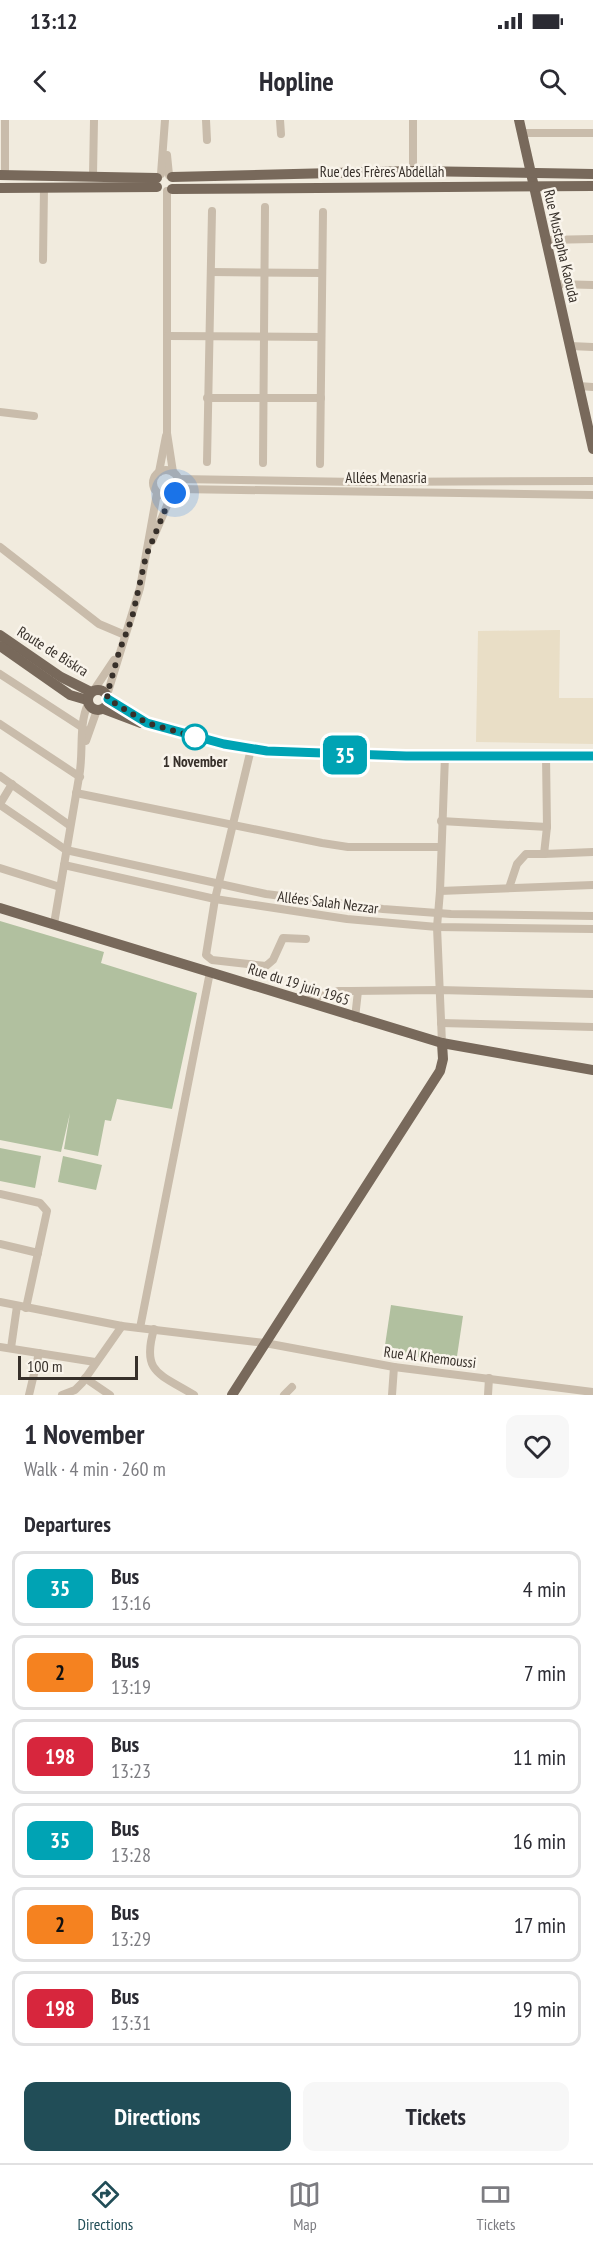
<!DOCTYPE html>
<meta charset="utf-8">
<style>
:root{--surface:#fff;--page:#f7f7f7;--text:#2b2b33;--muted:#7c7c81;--line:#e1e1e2;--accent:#214d57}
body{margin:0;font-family:"PT Sans Narrow",sans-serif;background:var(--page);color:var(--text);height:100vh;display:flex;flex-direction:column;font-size:22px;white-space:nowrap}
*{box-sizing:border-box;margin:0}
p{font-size:20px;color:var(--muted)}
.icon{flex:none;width:33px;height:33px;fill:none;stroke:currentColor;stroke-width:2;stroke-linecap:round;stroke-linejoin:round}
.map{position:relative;height:1275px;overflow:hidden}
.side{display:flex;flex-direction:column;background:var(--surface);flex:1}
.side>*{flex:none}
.badge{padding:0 12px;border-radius:9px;font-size:21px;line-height:39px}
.scale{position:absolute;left:18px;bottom:15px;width:120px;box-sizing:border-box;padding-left:6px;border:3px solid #37302a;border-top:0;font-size:16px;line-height:21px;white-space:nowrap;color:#37302a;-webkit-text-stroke:4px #f9f4eb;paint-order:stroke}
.you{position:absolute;width:30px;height:30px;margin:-15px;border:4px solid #fff;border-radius:50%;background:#1a73e8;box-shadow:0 0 0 9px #1a73e833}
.map>.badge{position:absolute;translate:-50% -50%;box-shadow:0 0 0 3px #fff}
h2{padding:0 24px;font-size:22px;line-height:54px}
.round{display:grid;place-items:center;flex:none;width:63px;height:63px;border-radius:12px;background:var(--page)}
.overview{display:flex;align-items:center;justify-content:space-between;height:102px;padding:0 24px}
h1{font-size:28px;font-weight:700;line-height:45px}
.primary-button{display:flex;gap:12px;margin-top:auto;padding:12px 24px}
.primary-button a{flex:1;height:69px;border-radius:12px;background:var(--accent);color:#fff;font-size:24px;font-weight:700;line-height:69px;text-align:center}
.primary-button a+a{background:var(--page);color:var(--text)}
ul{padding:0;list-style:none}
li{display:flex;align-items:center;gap:18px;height:75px;margin:0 12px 9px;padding:0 12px;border:3px solid var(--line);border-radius:12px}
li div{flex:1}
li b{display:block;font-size:22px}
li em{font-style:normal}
li .badge{min-width:66px;font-weight:700;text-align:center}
.status{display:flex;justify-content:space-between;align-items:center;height:42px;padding:0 30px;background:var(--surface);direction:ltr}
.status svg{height:16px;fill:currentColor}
header{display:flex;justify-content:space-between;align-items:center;height:78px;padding:0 24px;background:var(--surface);font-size:27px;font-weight:700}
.menu{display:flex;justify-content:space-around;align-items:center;height:84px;border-top:2px solid var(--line);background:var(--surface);font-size:16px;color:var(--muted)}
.menu a{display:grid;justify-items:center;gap:3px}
.menu .selected{color:var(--accent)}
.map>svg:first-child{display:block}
.green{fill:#b1c09f}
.plaza{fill:#e9dec6}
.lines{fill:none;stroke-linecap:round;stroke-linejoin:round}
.minor{stroke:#c9bcab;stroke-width:8}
.major{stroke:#78695b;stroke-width:10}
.line-casing{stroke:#fff;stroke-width:14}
.line{stroke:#00a3b4;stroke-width:9}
.walk{stroke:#37302a;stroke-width:6;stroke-dasharray:0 10.8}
.stop-dot{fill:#fff;stroke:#00a3b4;stroke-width:3}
.labels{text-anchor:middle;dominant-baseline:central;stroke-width:5;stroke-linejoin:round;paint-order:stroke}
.street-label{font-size:15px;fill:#37302a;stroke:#f9f4eb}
.stop-label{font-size:15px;font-weight:bold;fill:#37302a;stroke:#f9f4eb}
</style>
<div class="status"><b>13:12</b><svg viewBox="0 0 49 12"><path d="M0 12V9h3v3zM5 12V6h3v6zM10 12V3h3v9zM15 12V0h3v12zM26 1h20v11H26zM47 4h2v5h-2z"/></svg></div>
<header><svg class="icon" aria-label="back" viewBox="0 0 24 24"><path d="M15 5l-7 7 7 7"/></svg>Hopline<svg class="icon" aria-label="search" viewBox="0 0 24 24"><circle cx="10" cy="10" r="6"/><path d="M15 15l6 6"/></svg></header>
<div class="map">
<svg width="593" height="1275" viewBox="0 0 593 1275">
<rect width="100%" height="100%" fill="#f1ebde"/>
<!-- green -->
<g class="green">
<path d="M0,801L104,832L101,843L197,873L172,989L117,979L111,1001L105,1000L98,1036L64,1029L70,993L61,1032L0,1020Z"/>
<path d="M0,1028L41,1036L35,1068L0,1061Z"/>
<path d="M63,1036L102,1045L96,1070L58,1062Z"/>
<path d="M391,1185L463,1196L456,1243L384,1232Z"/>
</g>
<!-- plaza -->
<path class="plaza" d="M560,510L559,578H593V624L476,622L478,511Z"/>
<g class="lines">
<!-- minor -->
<g class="minor">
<path d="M206,0L207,20"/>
<path d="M280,0L281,14"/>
<path d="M413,0V51"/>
<path d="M522,13H593"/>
<path d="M167,35L169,55"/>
<path d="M161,54L165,0"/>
<path d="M5,55V0"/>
<path d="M93,55L94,0"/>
<path d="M167,71V313L173,352"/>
<path d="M545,120L593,119"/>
<path d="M43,140L44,67"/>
<path d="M211,152L322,153"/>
<path d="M555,164L593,165"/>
<path d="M168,216L321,217"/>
<path d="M570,226L593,227"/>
<path d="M578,266L593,267"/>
<path d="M207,278H321"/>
<path d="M0,292L34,296"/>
<path d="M207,342L212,91"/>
<path d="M263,343L265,87"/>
<path d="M320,344L323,92"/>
<circle cx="166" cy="363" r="13"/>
<path d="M159,352L166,316"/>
<path d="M178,359L357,362L593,361"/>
<path d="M178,369L593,375"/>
<path d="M152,421L171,376"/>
<path d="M0,427L99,504L125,515"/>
<path d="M0,554L83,608"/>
<path d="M94,570L114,540"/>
<path d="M107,575L140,468L157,373"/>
<path d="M0,604L80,657"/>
<path d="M86,621L97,590"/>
<path d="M251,629L215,779L206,835L212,840L266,846L273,840L283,818L306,819"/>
<path d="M546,636L547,707L544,734L593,732"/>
<path d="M0,656L69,705"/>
<path d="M76,673L322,723L348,727H441"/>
<path d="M0,684L12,664"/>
<path d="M0,685L66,730L266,774L383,789L451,794L593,796"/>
<path d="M441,701L547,707"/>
<path d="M64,745L215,779L347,799L437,807L593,809"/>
<path d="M0,748L60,767"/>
<path d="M509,768L517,744L526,734H544"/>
<path d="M440,771L593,765"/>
<path d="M54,804C62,755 71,706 79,657C84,633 78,606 88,584"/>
<path d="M304,881L338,871H351L439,870L593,874"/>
<path d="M355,898L358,871"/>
<path d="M441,903L593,907"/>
<path d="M442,923L437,807L440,771L445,636"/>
<path d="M0,1074L40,1083L47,1091L26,1188"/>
<path d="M0,1124L38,1133"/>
<path d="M0,1182L122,1206L265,1223L394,1247L593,1272"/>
<path d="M140,1208L210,852"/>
<path d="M154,1209C141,1253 160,1254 194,1275"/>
<path d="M0,1227L95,1242"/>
<path d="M11,1228L17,1186"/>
<path d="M85,1258L110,1275"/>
<path d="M29,1275L39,1233"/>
<path d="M62,1275L75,1270L82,1263L122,1206"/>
<path d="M284,1275L292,1267"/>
<path d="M392,1275L394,1247"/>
<path d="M488,1275L489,1258"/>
</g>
<!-- major -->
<g class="major">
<path d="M519,0L593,329"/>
<path d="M0,55L157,58"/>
<path d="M172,57L413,51L593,54"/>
<path d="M0,68L157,67"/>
<path d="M172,69L593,66"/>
<path d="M0,515L61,557L91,572"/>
<path d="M0,526L70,575L87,580"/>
<circle cx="98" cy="580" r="10"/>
<path d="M108,579L147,603L224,624L266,631L406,636H593"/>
<path d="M104,589L141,603"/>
<path d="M0,788L442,923L593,950"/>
<path d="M232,1275L440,951L443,939L442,923"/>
</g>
</g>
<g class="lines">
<defs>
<path id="line" d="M108,579L147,603L224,624L267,631L406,636H593"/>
</defs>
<!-- line casing -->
<use href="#line" class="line-casing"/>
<!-- line -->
<use href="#line" class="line"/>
<!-- walk -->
<path class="walk" d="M175,373L171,376L146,436L132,498L119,532L107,575L108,579L147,603L195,617"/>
</g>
<!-- markers -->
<circle class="stop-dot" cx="195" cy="617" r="12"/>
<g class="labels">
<!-- street labels -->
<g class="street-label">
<text x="382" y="51">Rue des Frères Abdellah</text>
<text transform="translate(562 126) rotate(77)">Rue Mustapha Kaouda</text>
<text x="386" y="357">Allées Menasria</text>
<text transform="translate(53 531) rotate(32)">Route de Biskra</text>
<text transform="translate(328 782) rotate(7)">Allées Salah Nezzar</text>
<text transform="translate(299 864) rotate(18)">Rue du 19 juin 1965</text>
<text transform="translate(430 1237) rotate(7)">Rue Al Khemoussi</text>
</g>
<!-- stop labels -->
<g class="stop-label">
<text x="195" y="641">1 November</text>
</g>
</g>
</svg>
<div class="scale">100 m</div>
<div class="you" style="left:175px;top:373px"></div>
<b class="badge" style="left:345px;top:635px;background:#00a3b4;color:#fff">35</b>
</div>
<section class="side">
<div class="overview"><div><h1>1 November</h1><p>Walk · 4 min · 260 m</p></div><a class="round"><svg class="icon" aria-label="heart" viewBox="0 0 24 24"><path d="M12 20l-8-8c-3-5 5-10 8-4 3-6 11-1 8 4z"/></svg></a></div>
<h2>Departures</h2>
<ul>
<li><span class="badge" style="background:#00a3b4;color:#fff">35</span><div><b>Bus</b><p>13:16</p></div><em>4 min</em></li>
<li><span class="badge" style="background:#f58220;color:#111">2</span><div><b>Bus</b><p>13:19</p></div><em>7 min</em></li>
<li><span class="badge" style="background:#d7263d;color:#fff">198</span><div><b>Bus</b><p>13:23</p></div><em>11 min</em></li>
<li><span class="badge" style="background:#00a3b4;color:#fff">35</span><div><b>Bus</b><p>13:28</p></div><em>16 min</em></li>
<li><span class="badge" style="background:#f58220;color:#111">2</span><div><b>Bus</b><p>13:29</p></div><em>17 min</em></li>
<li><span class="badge" style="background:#d7263d;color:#fff">198</span><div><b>Bus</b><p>13:31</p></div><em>19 min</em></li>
</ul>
<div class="primary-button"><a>Directions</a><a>Tickets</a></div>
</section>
<nav class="menu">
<a class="selected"><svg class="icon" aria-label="directions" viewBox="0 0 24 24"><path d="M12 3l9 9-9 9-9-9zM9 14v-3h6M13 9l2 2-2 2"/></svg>Directions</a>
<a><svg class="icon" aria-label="map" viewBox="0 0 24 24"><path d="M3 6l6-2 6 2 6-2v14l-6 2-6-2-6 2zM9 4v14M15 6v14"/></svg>Map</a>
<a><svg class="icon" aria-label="tickets" viewBox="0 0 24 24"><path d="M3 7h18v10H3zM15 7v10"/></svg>Tickets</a>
</nav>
